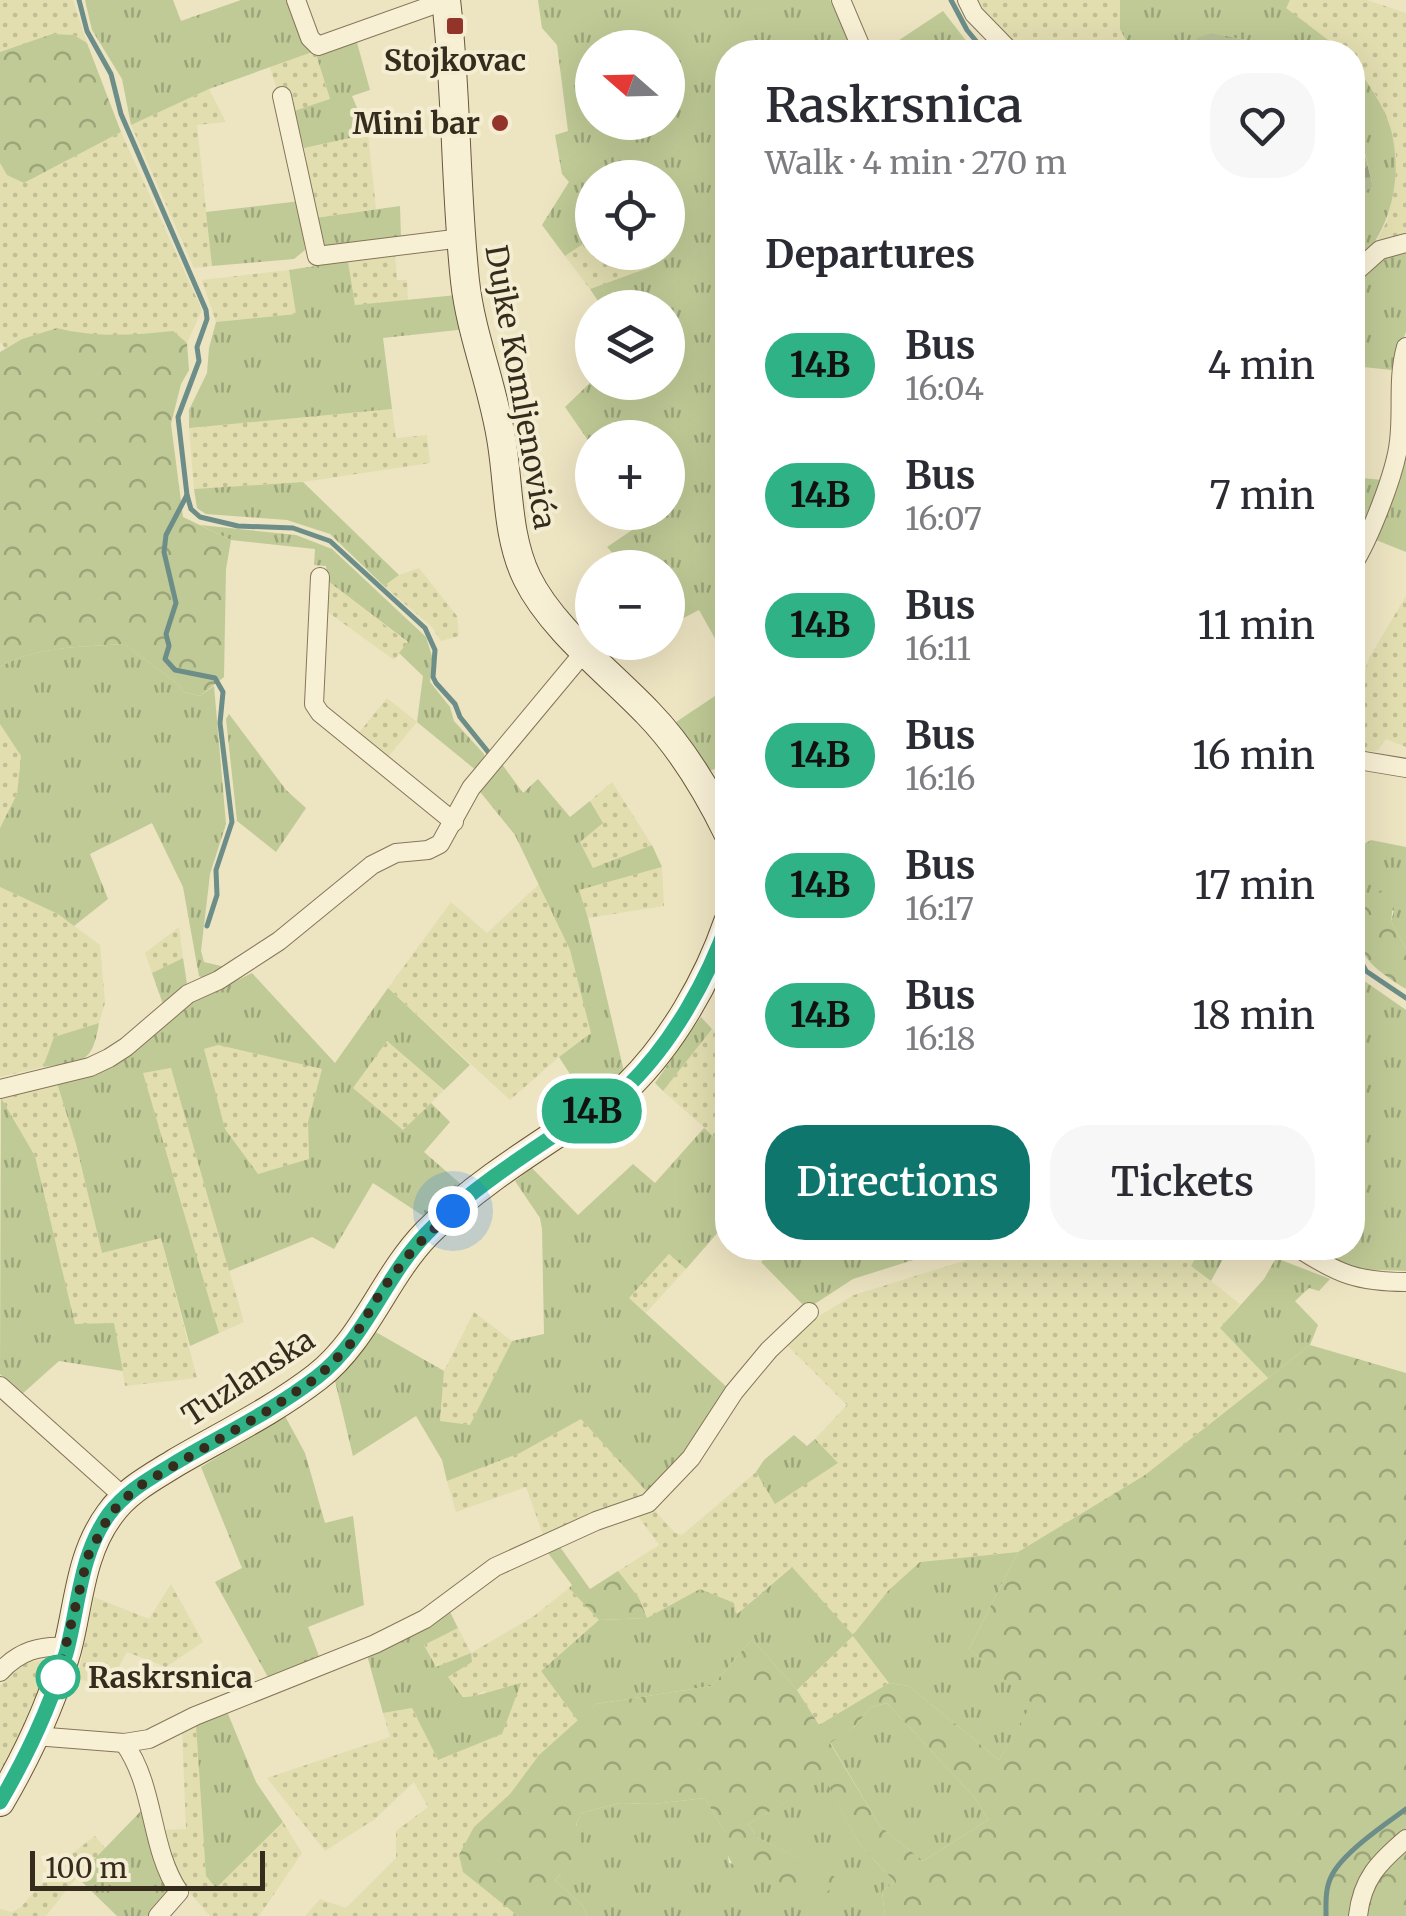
<!DOCTYPE html>
<meta charset="utf-8">
<style>
:root{--surface:#fff;--page:#f7f7f7;--text:#2b2b33;--muted:#7c7c81;--accent:#0f766e}
body{margin:0;font-family:Merriweather,serif;background:var(--page);color:var(--text);height:100vh;display:flex;flex-direction:column;font-size:38px;white-space:nowrap}
*{box-sizing:border-box;margin:0}
p{font-size:32px;color:var(--muted)}
.icon{flex:none;width:55px;height:55px;fill:none;stroke:currentColor;stroke-width:2;stroke-linecap:round;stroke-linejoin:round}
.map{position:relative;flex:1;overflow:hidden}
.details{position:absolute;left:715px;top:40px;width:650px;height:1220px;display:flex;flex-direction:column;background:var(--surface);border-radius:40px;box-shadow:0 10px 40px #0002}
.details>*{flex:none}
.badge{padding:0 20px;border-radius:32px;font-size:35px;line-height:65px}
.needle{width:65px;rotate:290deg}
.controls{position:absolute;left:575px;top:30px;display:grid;gap:20px}
.controls a{display:grid;place-items:center;width:110px;height:110px;border-radius:50%;background:var(--surface);box-shadow:0 10px 40px #0002;font-size:50px}
.scale{position:absolute;left:30px;bottom:25px;width:235px;box-sizing:border-box;padding-left:10px;border:5px solid #362c1e;border-top:0;font-size:28px;line-height:35px;white-space:nowrap;color:#362c1e;-webkit-text-stroke:8px #f4edd1;paint-order:stroke}
.you{position:absolute;width:50px;height:50px;margin:-25px;border:8px solid #fff;border-radius:50%;background:#1a73e8;box-shadow:0 0 0 15px #1a73e833}
.map>.badge{position:absolute;translate:-50% -50%;box-shadow:0 0 0 5px #fff}
h2{padding:0 50px;font-size:38px;line-height:90px}
.round{display:grid;place-items:center;flex:none;width:105px;height:105px;border-radius:40px;background:var(--page)}
.summary{display:flex;align-items:center;justify-content:space-between;height:170px;padding:0 50px}
h1{font-size:48px;font-weight:600;line-height:75px}
.button{display:flex;gap:20px;margin-top:auto;padding:20px 50px}
.button a{flex:1;height:115px;border-radius:40px;background:var(--accent);color:#fff;font-size:40px;font-weight:600;line-height:115px;text-align:center}
.button a+a{background:var(--page);color:var(--text)}
ul{padding:0;list-style:none}
li{display:flex;align-items:center;gap:30px;height:130px;padding:0 50px}
li div{flex:1}
li b{display:block;font-size:38px}
li em{font-style:normal}
li .badge{min-width:110px;font-weight:700;text-align:center}
.map>svg:first-child{display:block}
.farmland{fill:url(#farmland-dots)}
.grass{fill:url(#grass-tufts);fill-rule:evenodd}
.forest{fill:url(#forest-crowns);fill-rule:evenodd}
.cemetery{fill:url(#cemetery-stones)}
.lines{fill:none;stroke-linecap:round;stroke-linejoin:round}
.stream{stroke:#6c8d88;stroke-width:5}
.street-casing{stroke:#86755a;stroke-width:20}
.secondary-casing{stroke:#68563d;stroke-width:30}
.street{stroke:#f8f0d5;stroke-width:18}
.secondary{stroke:#f8f0d5;stroke-width:28}
.line-casing{stroke:#fff;stroke-width:22}
.line{stroke:#2eb286;stroke-width:15}
.walk{stroke:#362c1e;stroke-width:10;stroke-dasharray:0 18}
.poi-dot{fill:#93342b;stroke:#f4edd1;stroke-width:4}
.stop-dot{fill:#fff;stroke:#2eb286;stroke-width:5}
.labels{text-anchor:middle;dominant-baseline:central;stroke-width:8;stroke-linejoin:round;paint-order:stroke}
.poi-label{font-size:30px;font-weight:bold;fill:#362c1e;stroke:#f4edd1}
.street-label{font-size:30px;fill:#362c1e;stroke:#f4edd1}
.stop-label{font-size:30px;font-weight:bold;fill:#362c1e;stroke:#f4edd1;text-anchor:start}
</style>
<div class="map">
<svg width="1406" height="1916" viewBox="0 0 1406 1916">
<defs>
<pattern id="farmland-dots" width="8" height="8" patternUnits="userSpaceOnUse" patternTransform="scale(2.5)"><rect width="8" height="8" fill="#e2deb0"/><path d="M2 2h.1M6 6h.1" fill="none" stroke="#c2bf97" stroke-width="1.8" stroke-linecap="round"/></pattern>
<pattern id="grass-tufts" width="24" height="20" patternUnits="userSpaceOnUse" patternTransform="scale(2.5)"><rect width="24" height="20" fill="#bfca96"/><path d="M3 7l-1-3M5 7V3M7 7l1-3M15 17l-1-3M17 17v-4M19 17l1-3" fill="none" stroke="#9ca47a"/></pattern>
<pattern id="forest-crowns" width="20" height="18" patternUnits="userSpaceOnUse" patternTransform="scale(2.5)"><rect width="20" height="18" fill="#bfca96"/><path d="M2 6a3 3 0 1 1 6 0M12 15a3 3 0 1 1 6 0" fill="none" stroke="#9ca47a"/></pattern>
<pattern id="cemetery-stones" width="16" height="16" patternUnits="userSpaceOnUse" patternTransform="scale(2.5)"><rect width="16" height="16" fill="#b6bf95"/><path d="M2 7V4a2 2 0 0 1 4 0v3zM10 15v-3a2 2 0 0 1 4 0v3z" fill="#9da480"/></pattern>
</defs>
<rect width="100%" height="100%" fill="#ede4c2"/>
<!-- farmland -->
<g class="farmland">
<path d="M0,0H73L87,43L74,35L52,34L0,52Z"/>
<path d="M976,0H1120V29L1132,52H1018Z"/>
<path d="M1290,0H1367L1406,13V237L1378,239L1387,221L1395,185L1396,155L1390,128L1377,97L1353,61L1352,52H1344L1285,8Z"/>
<path d="M315,51L330,100L294,111L287,87L277,90L269,65Z"/>
<path d="M209,89L226,122L197,125L212,266L194,268L131,125Z"/>
<path d="M121,132L202,310L187,343L173,332L124,336L81,334L57,328L22,339L6,349L0,342V163L7,175L25,183Z"/>
<path d="M368,134L376,209L315,218L304,148Z"/>
<path d="M590,239L592,252L636,253L652,267L590,289L565,256Z"/>
<path d="M395,253L397,280H407L408,300L355,305L348,261Z"/>
<path d="M289,270L296,314L216,322L202,280Z"/>
<path d="M392,409L396,438L427,435L430,463L303,482L194,489L189,428Z"/>
<path d="M419,568L457,616L459,636L441,641L432,627L384,586L399,575Z"/>
<path d="M328,581L408,643L394,660L325,610Z"/>
<path d="M1406,596V747L1386,739L1377,751L1353,752V706L1369,658Z"/>
<path d="M387,698L417,722L387,758L358,734Z"/>
<path d="M0,724L21,756L17,794L0,828Z"/>
<path d="M612,782L652,845L593,868L580,842L602,823L590,801Z"/>
<path d="M662,867L664,906L588,918L578,890Z"/>
<path d="M539,884L570,950L592,1033L559,1057L510,1100L388,988L451,902L487,933Z"/>
<path d="M0,887L58,914L100,945L105,1003L99,1023L54,1037L43,1067L0,1077Z"/>
<path d="M179,927L183,958L152,973L145,953Z"/>
<path d="M712,1029L727,1043V1148L663,1091Z"/>
<path d="M387,1041L444,1090L403,1131L353,1088Z"/>
<path d="M218,1045L322,1069L308,1122L309,1160L258,1174L225,1129L218,1111L204,1049Z"/>
<path d="M171,1068L244,1322L219,1333L142,1073Z"/>
<path d="M57,1083L76,1144L102,1253L161,1238L197,1378L125,1386L114,1323L75,1325L35,1156L1,1098Z"/>
<path d="M1006,1248H1201L1192,1266L1240,1304L1221,1328L1268,1378L1145,1475L1018,1552L919,1562L854,1635L889,1683L819,1725L797,1690L853,1636L791,1567L735,1616L665,1609L647,1618L639,1598L618,1571L659,1545L636,1513L654,1510L675,1533L682,1535L756,1472L775,1503L837,1462L815,1439L847,1405L785,1343L822,1314L854,1295Z"/>
<path d="M669,1254L686,1269L646,1313L629,1298Z"/>
<path d="M474,1312L512,1341L470,1425L440,1422L444,1371Z"/>
<path d="M581,1419L647,1492L546,1543L526,1487L456,1512L447,1481L520,1453Z"/>
<path d="M171,1584L203,1642L166,1667L127,1652L108,1686L77,1679L94,1597L149,1619Z"/>
<path d="M569,1588L599,1620L541,1671L578,1721L539,1755L510,1794L474,1827L500,1899L518,1916H305L320,1899L346,1908L396,1858V1831L428,1807L414,1782L375,1819L325,1851L267,1778L390,1737L383,1713L412,1708L438,1760L502,1734L484,1691L472,1698L464,1697L448,1677L472,1662L470,1654L436,1667L424,1644L458,1628L471,1653L534,1616Z"/>
<path d="M49,1659L39,1699L0,1779V1686L25,1663Z"/>
<path d="M196,1725L206,1876L216,1887L283,1822L302,1853L259,1916H210L189,1892L174,1866L162,1830L186,1829L182,1728Z"/>
<path d="M95,1836L106,1849L77,1877L46,1916H0V1909L12,1912L20,1908L62,1861Z"/>
</g>
<!-- grass -->
<g class="grass">
<path d="M85,0H173L181,21L241,0H288L302,40L356,39L370,90L352,96L368,134L304,148L294,111L330,99L315,51L209,89L131,125L122,79L92,30Z"/>
<path d="M538,0H830L853,52H728L727,640L725,637L717,642L699,610L674,623L668,616V568L625,567L607,547L644,522L638,513L668,512V438H592V446L565,407L592,381L668,382V308L602,307L590,289L651,267L636,253L668,252V178H592V244L589,240L565,256L542,225L569,182L562,174L555,135L568,131L557,45L542,28ZM592,48H668V122H592Z"/>
<path d="M1120,0H1290L1286,8L1344,52H1300L1213,33L1183,52H1132L1120,29Z"/>
<path d="M943,11L975,52H881Z"/>
<path d="M1353,61C1367,83 1384,104 1391,130C1404,179 1390,234 1353,268L1352,195L1373,187L1353,103Z"/>
<path d="M300,201L305,250L294,259L212,266L206,212Z"/>
<path d="M400,206L401,239L323,249L315,218Z"/>
<path d="M1406,252V332L1392,370L1353,366V285L1388,254Z"/>
<path d="M348,261L355,305L457,295L467,329L383,338L392,409L189,428V410L207,373L209,348L216,322L296,314L289,270Z"/>
<path d="M1406,458V552L1371,538Z"/>
<path d="M1353,477L1382,480L1353,546Z"/>
<path d="M303,482L399,575L384,586L330,534L287,520L206,514L197,508L194,489Z"/>
<path d="M200,525L296,535L332,549L426,637L432,656L430,682L450,707L454,721L484,754L485,761L477,771L417,722L423,676L399,653L408,642L328,581L326,566L314,565L315,549L231,540Z"/>
<path d="M124,644L178,684L183,692L200,696L214,686L226,824L210,874L201,951L204,962L225,967L202,978L199,976L183,887L152,823L90,854L108,899L74,926L58,914L0,887V828L17,794L21,756L0,724V667C36,646 83,647 124,644Z"/>
<path d="M727,688V764L707,772L673,724Z"/>
<path d="M229,714L286,790L306,808L276,852L237,821L226,719Z"/>
<path d="M499,760L523,793L538,779L570,817L590,801L603,823L580,842L593,868L652,845L662,867L579,890L588,918L626,1080L590,1105L559,1057L591,1033L570,950L515,835L477,788Z"/>
<path d="M1371,840L1406,847V949L1391,921L1394,911L1363,892L1364,844Z"/>
<path d="M183,958L187,984L163,1004L152,973Z"/>
<path d="M1353,961L1363,980L1406,1010V1271L1353,1269L1315,1248H1352Z"/>
<path d="M252,973L335,1063L388,988L470,1065L444,1090L387,1041L353,1088L403,1130L431,1103L450,1122L424,1152L463,1186L428,1219L373,1183L334,1249L312,1237L229,1271L171,1068L143,1073L219,1333L190,1346L161,1238L102,1253L76,1144L57,1083L100,1073L135,1051L187,1005ZM218,1045L322,1069L308,1122L309,1159L258,1174L225,1129L204,1049Z"/>
<path d="M701,1017L712,1029L663,1091L655,1083Z"/>
<path d="M99,1023C92,1066 82,1061 43,1067L54,1037Z"/>
<path d="M1,1098L35,1156L75,1324L114,1323L123,1371L59,1361L21,1395L0,1374Z"/>
<path d="M704,1128L727,1148V1222L686,1269L669,1254L629,1298L730,1390L683,1457L647,1492L581,1419L520,1453L447,1481L442,1460L416,1416L353,1456L335,1381L374,1331L444,1371L440,1421L470,1425L512,1341L544,1334L542,1229L540,1218L515,1181L532,1168L578,1215L633,1164L655,1183Z"/>
<path d="M777,1248H951L853,1279L807,1309L761,1262Z"/>
<path d="M1201,1248H1229L1211,1281L1191,1266Z"/>
<path d="M1276,1258L1330,1279L1319,1291L1309,1288L1295,1301L1318,1325L1310,1345L1268,1378L1220,1328L1264,1279Z"/>
<path d="M285,1416L305,1453L325,1523L353,1516L364,1605L308,1627L320,1659L269,1679L215,1582L242,1568L201,1467Z"/>
<path d="M794,1435L807,1446L815,1439L838,1463L775,1504L756,1472L764,1460Z"/>
<path d="M1018,1552L969,1649L1033,1703L999,1760L909,1686L889,1683L853,1636L797,1690L752,1639L712,1686L596,1704L578,1721L541,1671L599,1620L647,1618L700,1589L734,1603L736,1615L792,1567L853,1635L888,1591L920,1562Z"/>
<path d="M448,1608L458,1628L424,1645L436,1667L471,1653L472,1662L448,1677L463,1697C474,1698 507,1686 521,1683L502,1734L438,1760L412,1708L383,1713L367,1655Z"/>
<path d="M887,1703L976,1799L988,1820L923,1861L880,1826L830,1742L854,1727L871,1707Z"/>
<path d="M226,1709L256,1782L283,1822L216,1888L206,1876L196,1725Z"/>
<path d="M825,1778L859,1844L895,1882L882,1891L885,1916H587L583,1906L555,1880C576,1861 569,1838 581,1813L620,1803L654,1804L705,1798L725,1833L729,1863L834,1877L757,1837L748,1824Z"/>
<path d="M143,1809L169,1894L150,1916H117L77,1877Z"/>
</g>
<!-- forest -->
<g class="forest">
<path d="M52,34L74,35L87,43L121,132L24,183L7,175L0,163V52Z"/>
<path d="M57,328C96,338 133,335 173,331L187,343L189,370L181,384L171,424L183,517L231,540L226,569L224,677L200,696L183,692L178,684L124,644C83,647 36,646 0,667V352L22,339Z"/>
<path d="M1384,890L1394,899L1391,921L1406,949V989C1362,962 1352,948 1353,896Z"/>
<path d="M1310,1345L1406,1373V1916H885L882,1891L895,1882L859,1844L825,1779L748,1824L757,1837L835,1877L833,1887L823,1895L735,1869L725,1850V1833L705,1798L654,1804L620,1803L581,1813L576,1825L582,1851L555,1880L583,1906L587,1916H518L463,1872L459,1855L474,1827L510,1794L539,1755L596,1704L712,1686L752,1639L797,1690L819,1725L889,1683L909,1686L999,1760L1032,1703L969,1649L1018,1552L1145,1475ZM887,1703L976,1799L988,1820L923,1861L880,1826L830,1743L854,1727L871,1707Z"/>
<path d="M560,1547L590,1589L618,1571L639,1598L647,1618L599,1620L569,1588L572,1585L548,1553Z"/>
</g>
<!-- cemetery -->
<g class="cemetery">
<path d="M1213,33L1300,52H1183L1199,37Z"/>
<path d="M1352,103L1373,187L1353,195H1352Z"/>
</g>
<g class="lines">
<!-- stream -->
<g class="stream">
<path d="M79,0L87,31L111,74L121,114L206,310L207,319L197,347L199,361L178,417L187,495L166,535L164,552L176,603L166,634L169,646L165,659L175,670L215,678L223,692L220,723L232,822L216,870L217,895L207,926"/>
<path d="M951,0L967,30L985,52"/>
<path d="M187,495L191,509L200,517L238,526L293,528L330,541L425,628L435,650L433,677L436,683L455,704L460,717L489,753"/>
<path d="M1352,945L1366,971L1406,998"/>
<path d="M1326,1916C1326,1902 1325,1888 1332,1875C1344,1852 1384,1825 1406,1809"/>
</g>
<defs>
<g id="street">
<path d="M296,0L310,38L318,46L447,0"/>
<path d="M841,0L863,52"/>
<path d="M967,0L974,14L1011,52"/>
<path d="M282,96L317,256L462,238"/>
<path d="M1352,275L1380,250L1406,243"/>
<path d="M1352,566C1369,540 1396,472 1399,441C1403,409 1397,379 1406,347"/>
<path d="M320,577L314,704L320,713L454,822"/>
<path d="M1352,759L1406,768"/>
<path d="M0,1089L90,1067L109,1058L126,1047L188,994L219,980L279,941L372,865L396,853L428,850L440,844L471,788L585,651"/>
<path d="M1298,1248C1338,1274 1358,1282 1406,1282"/>
<path d="M0,1386L124,1497"/>
<path d="M0,1672C19,1651 40,1645 67,1647"/>
<path d="M35,1736L124,1743L149,1739L195,1716L375,1644L425,1619L495,1567L596,1521L648,1503L691,1458L734,1392L769,1350L809,1312"/>
<path d="M124,1743C156,1788 149,1847 179,1892L158,1916"/>
<path d="M1358,1916C1362,1879 1379,1862 1406,1839"/>
</g>
<g id="secondary">
<path d="M446,0C457,93 455,188 465,281C471,336 494,388 502,444C509,488 507,537 527,578C552,629 609,672 648,713C682,748 707,790 728,833"/>
<path d="M0,1802C28,1754 52,1703 67,1650C79,1604 80,1554 110,1514C126,1491 151,1478 175,1463C223,1435 273,1411 317,1377C366,1339 384,1277 427,1233C483,1176 563,1132 628,1086C672,1043 708,980 728,922"/>
</g>
</defs>
<!-- street casing -->
<use href="#street" class="street-casing"/>
<!-- secondary casing -->
<use href="#secondary" class="secondary-casing"/>
<!-- street -->
<use href="#street" class="street"/>
<!-- secondary -->
<use href="#secondary" class="secondary"/>
</g>
<g class="lines">
<defs>
<path id="line" d="M0,1802C28,1754 52,1703 67,1650C79,1604 80,1554 109,1514C126,1491 151,1478 175,1463C222,1435 273,1411 317,1377C366,1339 384,1277 427,1233C481,1178 564,1131 628,1086C672,1043 708,979 728,922"/>
</defs>
<!-- line casing -->
<use href="#line" class="line-casing"/>
<!-- line -->
<use href="#line" class="line"/>
<!-- walk -->
<path class="walk" d="M58,1677L88,1556L110,1514L136,1488L269,1410L318,1377L349,1346L382,1290L414,1248L453,1211"/>
</g>
<!-- markers -->
<g class="poi-dot">
<rect x="445" y="16" width="20" height="20" rx="5"/>
<circle cx="500" cy="123" r="10"/>
</g>
<circle class="stop-dot" cx="58" cy="1677" r="20"/>
<g class="labels">
<!-- poi labels -->
<g class="poi-label">
<text x="455" y="60">Stojkovac</text>
<text x="480" y="123" text-anchor="end">Mini bar</text>
</g>
<!-- street labels -->
<g class="street-label">
<text transform="translate(521 387) rotate(80)">Dujke Komljenovića</text>
<text transform="translate(248 1377) rotate(-33)">Tuzlanska</text>
</g>
<!-- stop labels -->
<g class="stop-label">
<text x="88" y="1677">Raskrsnica</text>
</g>
</g>
</svg>
<div class="controls">
<a><svg class="needle" viewBox="-14 -14 28 28"><path d="M0-13l5 13h-10z" fill="#e53935"/><path d="M0 13l5-13h-10z" fill="#7c7c81"/></svg></a>
<a><svg class="icon" aria-label="locate" viewBox="0 0 24 24"><circle cx="12" cy="12" r="6"/><path d="M12 2v4M12 18v4M2 12h4M18 12h4"/></svg></a>
<a><svg class="icon" aria-label="layers" viewBox="0 0 24 24"><path d="M12 4l9 5-9 5-9-5zM3 14l9 5 9-5"/></svg></a>
<a>+</a>
<a>−</a>
</div>
<div class="scale">100 m</div>
<div class="you" style="left:453px;top:1211px"></div>
<b class="badge" style="left:592px;top:1111px;background:#2eb286;color:#111">14B</b>
<section class="details">
<div class="summary"><div><h1>Raskrsnica</h1><p>Walk · 4 min · 270 m</p></div><a class="round"><svg class="icon" aria-label="heart" viewBox="0 0 24 24"><path d="M12 20l-8-8c-3-5 5-10 8-4 3-6 11-1 8 4z"/></svg></a></div>
<h2>Departures</h2>
<ul>
<li><span class="badge" style="background:#2eb286;color:#111">14B</span><div><b>Bus</b><p>16:04</p></div><em>4 min</em></li>
<li><span class="badge" style="background:#2eb286;color:#111">14B</span><div><b>Bus</b><p>16:07</p></div><em>7 min</em></li>
<li><span class="badge" style="background:#2eb286;color:#111">14B</span><div><b>Bus</b><p>16:11</p></div><em>11 min</em></li>
<li><span class="badge" style="background:#2eb286;color:#111">14B</span><div><b>Bus</b><p>16:16</p></div><em>16 min</em></li>
<li><span class="badge" style="background:#2eb286;color:#111">14B</span><div><b>Bus</b><p>16:17</p></div><em>17 min</em></li>
<li><span class="badge" style="background:#2eb286;color:#111">14B</span><div><b>Bus</b><p>16:18</p></div><em>18 min</em></li>
</ul>
<div class="button"><a>Directions</a><a>Tickets</a></div>
</section>
</div>
